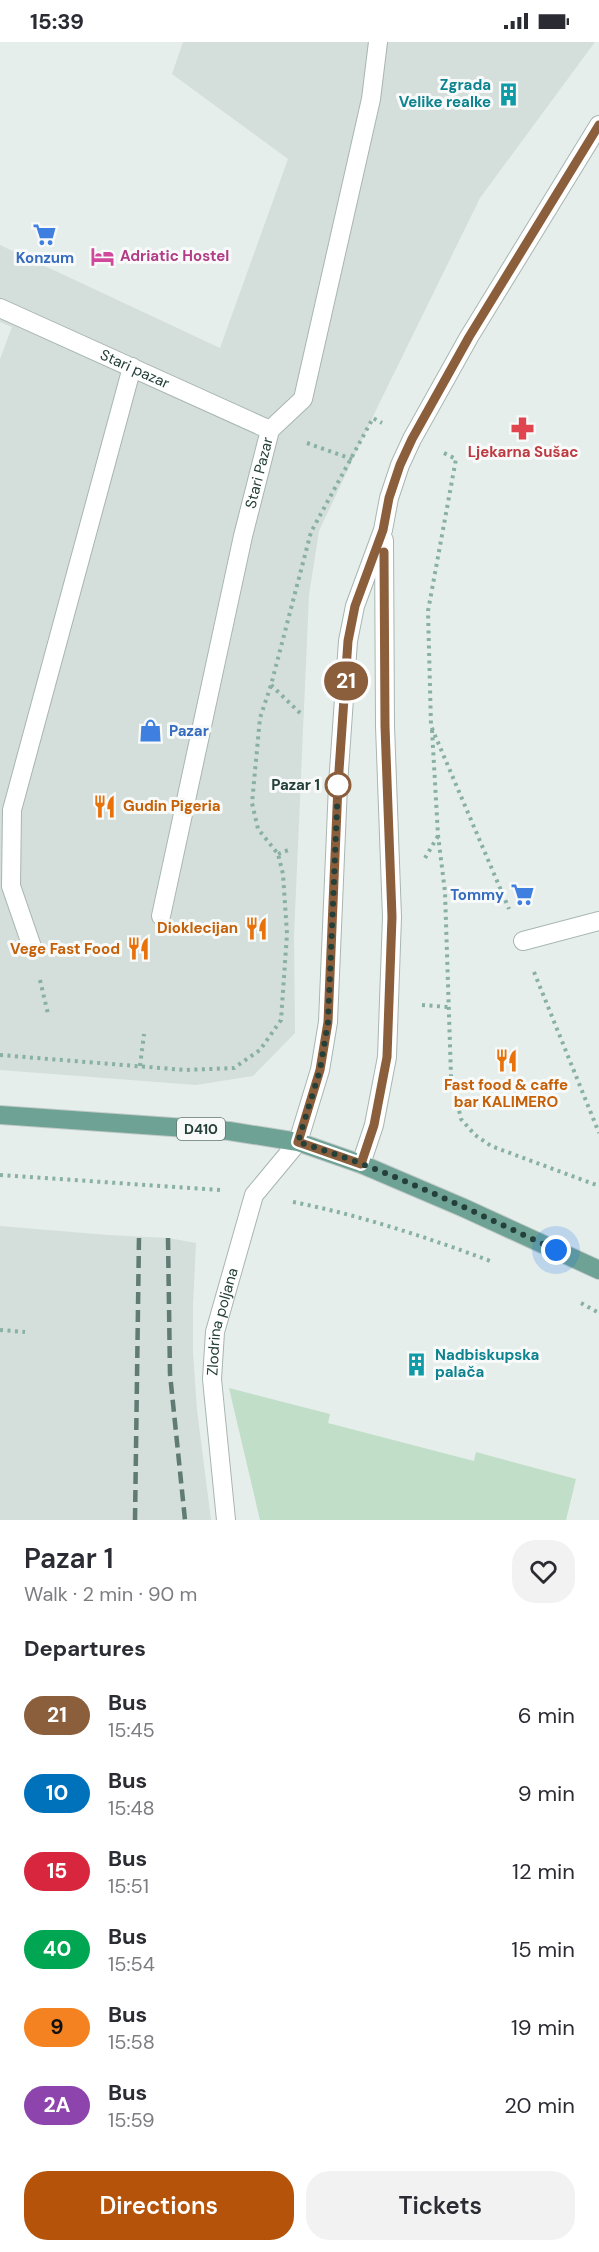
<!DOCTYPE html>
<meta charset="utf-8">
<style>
:root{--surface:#fff;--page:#f2f2f3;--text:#2b2b33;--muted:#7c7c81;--accent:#b45309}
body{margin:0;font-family:"DM Sans",sans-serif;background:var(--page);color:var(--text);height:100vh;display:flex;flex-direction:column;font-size:22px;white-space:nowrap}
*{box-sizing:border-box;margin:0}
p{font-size:20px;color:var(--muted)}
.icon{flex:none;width:33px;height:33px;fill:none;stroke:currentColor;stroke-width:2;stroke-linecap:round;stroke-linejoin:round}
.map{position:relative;height:1478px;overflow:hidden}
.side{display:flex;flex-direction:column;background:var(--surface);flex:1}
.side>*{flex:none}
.badge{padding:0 12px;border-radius:20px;font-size:21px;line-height:39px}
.you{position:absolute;width:30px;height:30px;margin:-15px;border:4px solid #fff;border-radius:50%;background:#1a73e8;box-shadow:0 0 0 9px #1a73e833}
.map>.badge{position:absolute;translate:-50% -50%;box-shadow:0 0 0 3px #fff}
h2{padding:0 24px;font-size:22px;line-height:54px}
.round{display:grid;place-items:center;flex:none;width:63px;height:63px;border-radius:24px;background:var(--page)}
.overview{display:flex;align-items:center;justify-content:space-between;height:102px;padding:0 24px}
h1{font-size:28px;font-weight:600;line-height:45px}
.cta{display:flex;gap:12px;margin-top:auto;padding:12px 24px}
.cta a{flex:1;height:69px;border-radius:24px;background:var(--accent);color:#fff;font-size:24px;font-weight:600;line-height:69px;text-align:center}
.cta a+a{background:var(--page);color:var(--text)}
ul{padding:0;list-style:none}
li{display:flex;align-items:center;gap:18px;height:78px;padding:0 24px}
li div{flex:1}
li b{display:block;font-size:22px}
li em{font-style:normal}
li .badge{min-width:66px;font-weight:700;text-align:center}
.status{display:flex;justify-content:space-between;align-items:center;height:42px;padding:0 30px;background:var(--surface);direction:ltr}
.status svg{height:16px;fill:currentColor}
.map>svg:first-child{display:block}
.built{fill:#d4deda}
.green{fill:#c0dec8}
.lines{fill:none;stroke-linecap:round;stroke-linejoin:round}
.pedestrian-casing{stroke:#a8b6b2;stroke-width:20}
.minor-casing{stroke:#a8b6b2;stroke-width:20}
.tertiary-casing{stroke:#a8b6b2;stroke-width:20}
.primary-casing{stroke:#c2cac8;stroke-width:20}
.path{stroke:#88b0a4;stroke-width:4;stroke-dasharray:3 4.5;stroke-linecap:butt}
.pedestrian{stroke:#fff;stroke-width:18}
.minor{stroke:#fff;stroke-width:18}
.tertiary{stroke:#fff;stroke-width:18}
.primary{stroke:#6da294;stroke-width:18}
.rail{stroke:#607b74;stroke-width:4.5;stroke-dasharray:12 6;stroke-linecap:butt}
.line-casing{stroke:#fff;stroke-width:14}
.line{stroke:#8b5e3c;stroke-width:9}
.walk{stroke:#254039;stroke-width:6;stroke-dasharray:0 10.8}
.stop-dot{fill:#fff;stroke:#8b5e3c;stroke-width:3}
.labels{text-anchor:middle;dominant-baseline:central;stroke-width:6;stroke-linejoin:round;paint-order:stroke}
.shield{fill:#f7faf9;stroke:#647873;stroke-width:1.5}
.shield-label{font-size:14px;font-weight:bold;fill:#254039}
.culture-label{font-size:15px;font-weight:bold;fill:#0d838f;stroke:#f7faf9;text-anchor:end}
.hotel-label{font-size:15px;font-weight:bold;fill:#b23c85;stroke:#f7faf9;text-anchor:start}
.shop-label{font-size:15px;font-weight:bold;fill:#366cbe;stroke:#f7faf9}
.street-label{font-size:15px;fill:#254039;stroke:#f7faf9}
.health-label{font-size:15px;font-weight:bold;fill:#be3a42;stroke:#f7faf9}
.stop-label{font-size:15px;font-weight:bold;fill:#254039;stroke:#f7faf9;text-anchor:end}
.food-label{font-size:15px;font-weight:bold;fill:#c56008;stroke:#f7faf9;text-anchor:end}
</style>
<div class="status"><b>15:39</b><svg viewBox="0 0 49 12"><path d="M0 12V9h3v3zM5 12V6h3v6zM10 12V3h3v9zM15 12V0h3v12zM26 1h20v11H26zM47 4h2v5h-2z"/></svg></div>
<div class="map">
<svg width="599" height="1478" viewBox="0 0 599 1478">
<rect width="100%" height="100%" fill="#e6eeeb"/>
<!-- built -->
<g class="built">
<path d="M183,0H595L480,156L378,364L319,489L309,553L294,893L295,991L253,1034L196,1043L0,1028V317L12,285L0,280V203L220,306L288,117L172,32Z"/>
<path d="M0,1184L108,1193L168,1196L196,1201L193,1262V1311L197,1368L211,1478H0Z"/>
</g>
<!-- green -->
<path class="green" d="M229,1346L330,1372L328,1381L474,1419L476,1410L576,1437L566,1478H260Z"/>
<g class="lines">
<defs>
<g id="pedestrian">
<path id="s1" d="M0,266L270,388"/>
<path id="s2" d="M161,874L243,494L270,388L303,357L371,57L378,0"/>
<path d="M523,899L599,879"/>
<path d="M32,905L11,844L12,768L132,325"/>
</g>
<g id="minor">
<path id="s3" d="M226,1478L212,1337L215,1290L254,1153L298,1100"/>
</g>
<g id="tertiary">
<path d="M298,1100L320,1028L328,980L338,743L348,599L355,564L383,488L389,456L400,423L412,397L469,295L599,83"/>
<path d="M361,1122L374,1083L387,1015L392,875L385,684L384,498"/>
</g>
<path id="primary" d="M0,1073L229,1089L298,1100L361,1122L464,1166L599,1228"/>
</defs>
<!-- pedestrian casing -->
<use href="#pedestrian" class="pedestrian-casing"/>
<!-- minor casing -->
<use href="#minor" class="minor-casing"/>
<!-- tertiary casing -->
<use href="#tertiary" class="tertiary-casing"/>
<!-- primary casing -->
<use href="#primary" class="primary-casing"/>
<!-- path -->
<g class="path">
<path d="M307,401L352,417"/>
<path d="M444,411L456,417L428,569L431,684L509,867"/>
<path d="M271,643L300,671"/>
<path d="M432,688L438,793L445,850L451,1034L461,1077L475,1093L491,1104L599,1144"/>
<path d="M278,812L291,807"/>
<path d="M425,816L438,794"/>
<path d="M534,930L599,1091"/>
<path d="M40,938L48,972"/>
<path d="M422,963L448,965"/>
<path d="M0,1013L185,1028L234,1026L260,1008L281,978L287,892L283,832L278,812L258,787L252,761L260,676L271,643L311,490L373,376L382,381"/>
<path d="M140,1024L144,992"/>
<path d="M0,1133L220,1148"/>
<path d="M293,1160C360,1173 429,1196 493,1220"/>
<path d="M581,1261L599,1271"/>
<path d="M0,1288L25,1290"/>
</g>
<!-- pedestrian -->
<use href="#pedestrian" class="pedestrian"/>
<!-- minor -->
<use href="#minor" class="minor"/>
<!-- tertiary -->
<use href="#tertiary" class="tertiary"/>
<!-- primary -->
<use href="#primary" class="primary"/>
<!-- rail -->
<g class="rail">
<path d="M168,1196L170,1332L185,1478"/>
<path d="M135,1478L139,1194"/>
</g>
</g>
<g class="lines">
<defs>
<path id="line" d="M384,510L385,684L392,875L387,1015L374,1083L361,1122L298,1100L320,1028L328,980L338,743L348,599L355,564L383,488L389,456L400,423L412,397L469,295L599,83"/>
</defs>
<!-- line casing -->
<use href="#line" class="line-casing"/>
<!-- line -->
<use href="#line" class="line"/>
<!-- walk -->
<path class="walk" d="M338,743L328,980L320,1028L298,1100C387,1127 472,1169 556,1208"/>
</g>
<!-- icons -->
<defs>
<symbol id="building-bare" viewBox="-9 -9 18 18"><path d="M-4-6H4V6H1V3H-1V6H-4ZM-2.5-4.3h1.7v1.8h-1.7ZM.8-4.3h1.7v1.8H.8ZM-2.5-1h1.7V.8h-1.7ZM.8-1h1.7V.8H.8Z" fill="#0f9aa8" stroke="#f7faf9" stroke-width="2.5" paint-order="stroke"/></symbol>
<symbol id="supermarket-bare" viewBox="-9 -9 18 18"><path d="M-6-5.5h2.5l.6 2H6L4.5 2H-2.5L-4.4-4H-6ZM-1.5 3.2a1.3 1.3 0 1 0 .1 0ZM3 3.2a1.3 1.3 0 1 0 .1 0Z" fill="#3f7fe0" stroke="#f7faf9" stroke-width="2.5" paint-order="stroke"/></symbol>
<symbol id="hotel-bare" viewBox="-9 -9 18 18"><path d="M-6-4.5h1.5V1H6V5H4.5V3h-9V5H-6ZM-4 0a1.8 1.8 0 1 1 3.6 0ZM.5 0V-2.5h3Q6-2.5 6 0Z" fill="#d1479c" stroke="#f7faf9" stroke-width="2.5" paint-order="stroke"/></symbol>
<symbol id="pharmacy-bare" viewBox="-9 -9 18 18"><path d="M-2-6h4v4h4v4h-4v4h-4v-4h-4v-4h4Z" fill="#e0444e" stroke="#f7faf9" stroke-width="2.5" paint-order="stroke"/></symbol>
<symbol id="shop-bare" viewBox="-9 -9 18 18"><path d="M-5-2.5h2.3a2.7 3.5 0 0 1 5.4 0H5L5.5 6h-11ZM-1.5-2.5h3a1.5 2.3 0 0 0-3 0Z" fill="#3f7fe0" stroke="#f7faf9" stroke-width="2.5" paint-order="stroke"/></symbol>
<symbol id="restaurant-bare" viewBox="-9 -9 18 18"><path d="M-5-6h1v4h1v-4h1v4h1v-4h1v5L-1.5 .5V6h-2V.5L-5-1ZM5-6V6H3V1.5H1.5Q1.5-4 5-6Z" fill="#e8710a" stroke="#f7faf9" stroke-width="2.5" paint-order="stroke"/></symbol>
</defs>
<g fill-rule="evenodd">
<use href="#building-bare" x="492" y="36" width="33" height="33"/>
<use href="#supermarket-bare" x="28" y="176" width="33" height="33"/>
<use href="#hotel-bare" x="86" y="198" width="33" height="33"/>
<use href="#pharmacy-bare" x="506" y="370" width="33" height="33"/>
<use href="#shop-bare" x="134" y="672" width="33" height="33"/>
<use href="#restaurant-bare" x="88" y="748" width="33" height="33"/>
<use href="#supermarket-bare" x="506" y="836" width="33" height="33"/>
<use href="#restaurant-bare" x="240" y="870" width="33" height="33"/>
<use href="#restaurant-bare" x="122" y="890" width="33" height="33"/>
<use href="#restaurant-bare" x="490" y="1002" width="33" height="33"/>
<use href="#building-bare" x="400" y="1306" width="33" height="33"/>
</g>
<!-- markers -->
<circle class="stop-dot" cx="338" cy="743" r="12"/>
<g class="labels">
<!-- shield labels -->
<rect class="shield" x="177" y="1076" width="48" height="22" rx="4.5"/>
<g class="shield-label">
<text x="201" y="1087">D410</text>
</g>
<!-- culture labels -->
<g class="culture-label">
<text x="491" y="43">Zgrada<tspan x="491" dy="17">Velike realke</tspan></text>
<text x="435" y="1313" text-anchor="start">Nadbiskupska<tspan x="435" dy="17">palača</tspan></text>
</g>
<!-- hotel labels -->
<g class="hotel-label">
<text x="120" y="214">Adriatic Hostel</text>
</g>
<!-- shop labels -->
<g class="shop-label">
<text x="45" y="216">Konzum</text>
<text x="169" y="689" text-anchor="start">Pazar</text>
<text x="504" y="853" text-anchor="end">Tommy</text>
</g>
<!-- street labels -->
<g class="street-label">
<text stroke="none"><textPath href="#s1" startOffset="148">Stari pazar</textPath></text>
<text stroke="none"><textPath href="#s2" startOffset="454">Stari Pazar</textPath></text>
<text stroke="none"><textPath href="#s3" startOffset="200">Zlodrina poljana</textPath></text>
</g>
<!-- health labels -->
<g class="health-label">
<text x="523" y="410">Ljekarna Sušac</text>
</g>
<!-- stop labels -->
<g class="stop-label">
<text x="320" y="743">Pazar 1</text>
</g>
<!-- food labels -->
<g class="food-label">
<text x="123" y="764" text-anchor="start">Gudin Pigeria</text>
<text x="238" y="886">Dioklecijan</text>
<text x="120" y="907">Vege Fast Food</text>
<text x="506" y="1043" text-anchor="middle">Fast food &amp; caffe<tspan x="506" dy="17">bar KALIMERO</tspan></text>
</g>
</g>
</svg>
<div class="you" style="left:556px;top:1208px"></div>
<b class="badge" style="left:346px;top:639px;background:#8b5e3c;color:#fff">21</b>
</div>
<section class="side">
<div class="overview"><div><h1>Pazar 1</h1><p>Walk · 2 min · 90 m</p></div><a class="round"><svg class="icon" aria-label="heart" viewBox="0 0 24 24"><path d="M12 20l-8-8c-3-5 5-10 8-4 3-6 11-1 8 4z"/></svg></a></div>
<h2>Departures</h2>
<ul>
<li><span class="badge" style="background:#8b5e3c;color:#fff">21</span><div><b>Bus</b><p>15:45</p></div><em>6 min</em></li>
<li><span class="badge" style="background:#0072bc;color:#fff">10</span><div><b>Bus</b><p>15:48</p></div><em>9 min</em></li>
<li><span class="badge" style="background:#d7263d;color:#fff">15</span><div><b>Bus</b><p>15:51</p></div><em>12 min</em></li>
<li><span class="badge" style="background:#00a651;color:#fff">40</span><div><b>Bus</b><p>15:54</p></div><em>15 min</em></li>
<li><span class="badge" style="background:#f58220;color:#111">9</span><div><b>Bus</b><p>15:58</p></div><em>19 min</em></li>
<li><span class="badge" style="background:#8e44ad;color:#fff">2A</span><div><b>Bus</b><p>15:59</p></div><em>20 min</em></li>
</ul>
<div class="cta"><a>Directions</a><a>Tickets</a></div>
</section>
